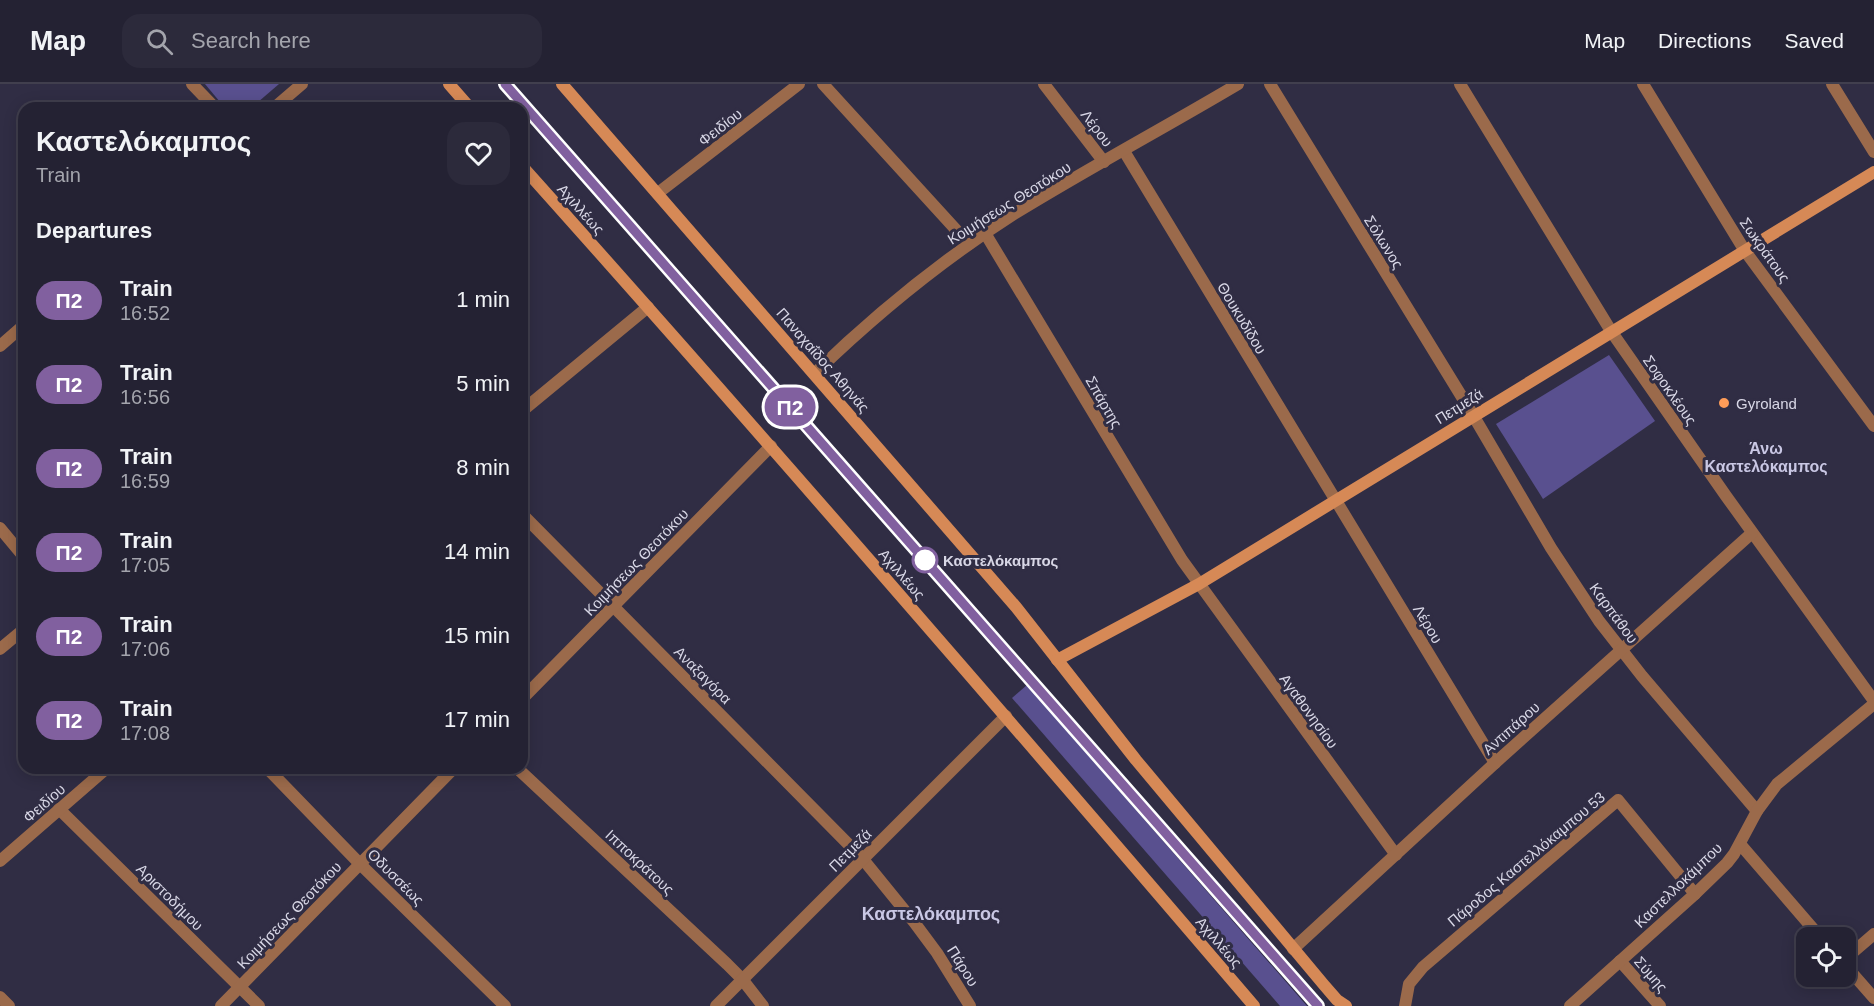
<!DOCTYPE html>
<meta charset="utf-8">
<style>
:root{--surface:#242233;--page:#2c2a3b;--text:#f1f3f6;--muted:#a3a4ac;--line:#413f4e}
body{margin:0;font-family:Helvetica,sans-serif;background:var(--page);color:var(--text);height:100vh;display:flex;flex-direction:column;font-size:22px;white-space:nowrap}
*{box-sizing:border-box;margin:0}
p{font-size:20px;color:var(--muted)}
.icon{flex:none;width:33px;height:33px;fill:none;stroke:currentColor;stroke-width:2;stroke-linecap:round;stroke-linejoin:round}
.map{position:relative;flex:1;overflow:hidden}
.details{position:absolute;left:18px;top:18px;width:510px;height:672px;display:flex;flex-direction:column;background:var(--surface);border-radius:18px;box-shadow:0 3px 15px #0003,0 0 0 2px var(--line)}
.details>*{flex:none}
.badge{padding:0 12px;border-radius:20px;font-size:21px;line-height:39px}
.tools{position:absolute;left:1796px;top:843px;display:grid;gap:12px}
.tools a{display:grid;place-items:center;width:60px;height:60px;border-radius:12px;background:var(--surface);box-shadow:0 3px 15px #0003,0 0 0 2px var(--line);font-size:30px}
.map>.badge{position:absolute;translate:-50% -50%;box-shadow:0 0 0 3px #fff}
h2{padding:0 18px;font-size:22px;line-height:54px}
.round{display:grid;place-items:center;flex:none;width:63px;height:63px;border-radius:18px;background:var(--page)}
.overview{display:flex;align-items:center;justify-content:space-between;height:102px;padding:0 18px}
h1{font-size:28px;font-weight:800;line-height:45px}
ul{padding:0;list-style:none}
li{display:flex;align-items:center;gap:18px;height:84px;padding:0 18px}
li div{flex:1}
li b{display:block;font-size:22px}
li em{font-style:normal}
li .badge{min-width:66px;font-weight:700;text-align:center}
header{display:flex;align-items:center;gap:36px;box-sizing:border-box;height:84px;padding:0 30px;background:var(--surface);border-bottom:2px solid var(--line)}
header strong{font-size:28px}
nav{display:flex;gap:33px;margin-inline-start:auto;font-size:21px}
.search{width:420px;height:54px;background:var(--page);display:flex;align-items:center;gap:15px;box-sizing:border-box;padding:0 21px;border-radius:18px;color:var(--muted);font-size:22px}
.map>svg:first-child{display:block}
.green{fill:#59508f}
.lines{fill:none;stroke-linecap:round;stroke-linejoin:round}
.street{stroke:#9b6a4b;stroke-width:12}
.secondary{stroke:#d68956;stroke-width:12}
.rail{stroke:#c3c2d2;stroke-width:4.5;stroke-dasharray:3 6;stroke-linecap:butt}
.line-casing{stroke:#fff;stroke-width:14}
.line{stroke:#81609f;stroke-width:9}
.poi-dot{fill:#fe9c58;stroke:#302d44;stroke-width:2}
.stop-dot{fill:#fff;stroke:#81609f;stroke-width:3}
.labels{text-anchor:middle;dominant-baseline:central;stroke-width:6;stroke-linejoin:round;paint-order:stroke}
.street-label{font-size:15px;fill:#d8d7e6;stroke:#302d44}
.poi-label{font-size:15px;fill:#d8d7e6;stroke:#302d44;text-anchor:start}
.stop-label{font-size:15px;font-weight:bold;fill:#d8d7e6;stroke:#302d44;text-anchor:start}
.neighbourhood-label{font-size:16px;font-weight:bold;fill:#c9c7e4;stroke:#302d44}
.quarter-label{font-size:18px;font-weight:bold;fill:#c9c7e4;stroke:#302d44}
</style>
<header>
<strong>Map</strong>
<div class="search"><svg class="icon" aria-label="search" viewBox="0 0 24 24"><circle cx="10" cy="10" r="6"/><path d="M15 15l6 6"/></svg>Search here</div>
<nav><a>Map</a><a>Directions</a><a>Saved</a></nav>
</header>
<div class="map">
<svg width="1874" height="922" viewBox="0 0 1874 922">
<rect width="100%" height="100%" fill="#302d44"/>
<!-- green -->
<g class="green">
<path d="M205,0H279L251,24H225Z"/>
<path d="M1609,271L1655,337L1543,415L1496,340Z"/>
<path d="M1027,601L1307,922H1280L1012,614Z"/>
</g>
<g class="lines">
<!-- street -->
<g class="street">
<path d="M192,0L215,24"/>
<path d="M823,0L969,160"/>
<path d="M1044,0L1104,78"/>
<path d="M1270,0L1473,331L1551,464L1599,537L1642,592L1757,727"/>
<path d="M1460,0L1611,247L1726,412L1874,617"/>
<path d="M1643,0L1745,167L1874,342"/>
<path d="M1832,0L1874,68"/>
<path d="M274,24L302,0"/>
<path d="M1124,67L1495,679"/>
<path d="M658,109L799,0"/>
<path d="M985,149L1182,476L1396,771"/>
<path d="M0,262L24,241"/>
<path d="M815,289C876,230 942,176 1014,130C1087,85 1164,44 1238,0"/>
<path d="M522,327L648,223"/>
<path d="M522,430L862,774L914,838L937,869L970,922"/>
<path d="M0,444L24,473"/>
<path d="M0,565L24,545"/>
<path d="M522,615L771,362"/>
<path d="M267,684L360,780L505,922"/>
<path d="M517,684L727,880L742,895L763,922"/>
<path d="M59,725L259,922"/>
<path d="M1740,760L1821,854"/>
<path d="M0,777L107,684"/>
<path d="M1293,865L1495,679L1752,449"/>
<path d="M1845,875L1874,850"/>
<path d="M1620,877L1660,922"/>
<path d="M1845,881L1874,914"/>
<path d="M0,913L9,922"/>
<path d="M221,922L454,684"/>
<path d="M716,922L1006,632"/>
<path d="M1405,922L1409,900L1423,883L1618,716L1695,810"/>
<path d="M1570,922L1695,810L1727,779L1734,770L1757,727L1777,700L1874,620"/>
</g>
<!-- secondary -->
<g class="secondary">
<path d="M449,0L470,24"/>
<path d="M562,0L1016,523L1136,676L1324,901L1337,916L1346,922"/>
<path d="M522,82C770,359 1013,640 1254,922"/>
<path d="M1057,576L1199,500L1874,88"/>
</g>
<!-- rail -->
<path class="rail" d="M505,0L1318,922"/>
</g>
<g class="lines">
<defs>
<path id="line" d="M505,0L1318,922"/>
</defs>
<!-- line casing -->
<use href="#line" class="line-casing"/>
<!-- line -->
<use href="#line" class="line"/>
</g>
<!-- markers -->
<circle class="poi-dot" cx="1724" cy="319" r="6"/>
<circle class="stop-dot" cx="925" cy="476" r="12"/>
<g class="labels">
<!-- street labels -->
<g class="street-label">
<text transform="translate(720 43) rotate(-38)">Φειδίου</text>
<text transform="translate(1097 44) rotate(53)">Λέρου</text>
<text transform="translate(1009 119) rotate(-32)">Κοιμήσεως Θεοτόκου</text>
<text transform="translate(581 125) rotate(48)">Αχιλλέως</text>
<text transform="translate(1384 158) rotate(58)">Σόλωνος</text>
<text transform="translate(1765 166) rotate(55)">Σωκράτους</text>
<text transform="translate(1242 234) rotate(59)">Θουκυδίδου</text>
<text transform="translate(823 276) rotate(49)">Παναχαΐδος Αθηνάς</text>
<text transform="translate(1670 306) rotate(55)">Σοφοκλέους</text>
<text transform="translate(1104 318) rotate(60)">Σπάρτης</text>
<text transform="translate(1459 322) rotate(-32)">Πετμεζά</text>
<text transform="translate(636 478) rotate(-46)">Κοιμήσεως Θεοτόκου</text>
<text transform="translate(902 490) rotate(49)">Αχιλλέως</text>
<text transform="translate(1614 529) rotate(54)">Καρπάθου</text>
<text transform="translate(1428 540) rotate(59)">Λέρου</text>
<text transform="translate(703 591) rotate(45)">Αναξαγόρα</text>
<text transform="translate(1309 627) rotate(54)">Αγαθονησίου</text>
<text transform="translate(1511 644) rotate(-42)">Αντιπάρου</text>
<text transform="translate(44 719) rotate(-41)">Φειδίου</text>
<text transform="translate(850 766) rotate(-45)">Πετμεζά</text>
<text transform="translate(1526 775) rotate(-40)">Πάροδος Καστελλόκαμπου 53</text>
<text transform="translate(640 778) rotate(43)">Ιπποκράτους</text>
<text transform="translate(396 793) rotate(45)">Οδυσσέως</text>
<text transform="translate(1678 801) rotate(-44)">Καστελλοκάμπου</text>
<text transform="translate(170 813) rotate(45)">Αριστοδήμου</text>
<text transform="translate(289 831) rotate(-46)">Κοιμήσεως Θεοτόκου</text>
<text transform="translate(1219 858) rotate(49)">Αχιλλέως</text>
<text transform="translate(963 882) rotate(58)">Πάρου</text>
<text transform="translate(1651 890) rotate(49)">Σύμης</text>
</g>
<!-- poi labels -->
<g class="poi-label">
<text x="1736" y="319">Gyroland</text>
</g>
<!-- stop labels -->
<g class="stop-label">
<text x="943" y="476">Καστελόκαμπος</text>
</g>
<!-- neighbourhood labels -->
<g class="neighbourhood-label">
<text x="1766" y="364">Άνω<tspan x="1766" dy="18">Καστελόκαμπος</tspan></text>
</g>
<!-- quarter labels -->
<g class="quarter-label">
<text x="931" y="830">Καστελόκαμπος</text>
</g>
</g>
</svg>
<div class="tools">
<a><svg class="icon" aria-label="locate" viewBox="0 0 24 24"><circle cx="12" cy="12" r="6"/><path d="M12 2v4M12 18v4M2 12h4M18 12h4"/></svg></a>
</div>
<b class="badge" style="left:790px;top:323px;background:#81609f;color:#fff">Π2</b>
<section class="details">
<div class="overview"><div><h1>Καστελόκαμπος</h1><p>Train</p></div><a class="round"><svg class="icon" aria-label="heart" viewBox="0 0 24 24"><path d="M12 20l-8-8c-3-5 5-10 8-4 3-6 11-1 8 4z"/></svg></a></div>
<h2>Departures</h2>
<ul>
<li><span class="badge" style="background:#81609f;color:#fff">Π2</span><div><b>Train</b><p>16:52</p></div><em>1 min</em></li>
<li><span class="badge" style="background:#81609f;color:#fff">Π2</span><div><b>Train</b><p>16:56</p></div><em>5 min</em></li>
<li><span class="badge" style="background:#81609f;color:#fff">Π2</span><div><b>Train</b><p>16:59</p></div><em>8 min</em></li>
<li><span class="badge" style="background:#81609f;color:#fff">Π2</span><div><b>Train</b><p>17:05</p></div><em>14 min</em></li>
<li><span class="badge" style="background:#81609f;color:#fff">Π2</span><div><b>Train</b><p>17:06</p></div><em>15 min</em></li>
<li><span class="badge" style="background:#81609f;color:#fff">Π2</span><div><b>Train</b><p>17:08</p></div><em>17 min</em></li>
</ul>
</section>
</div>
